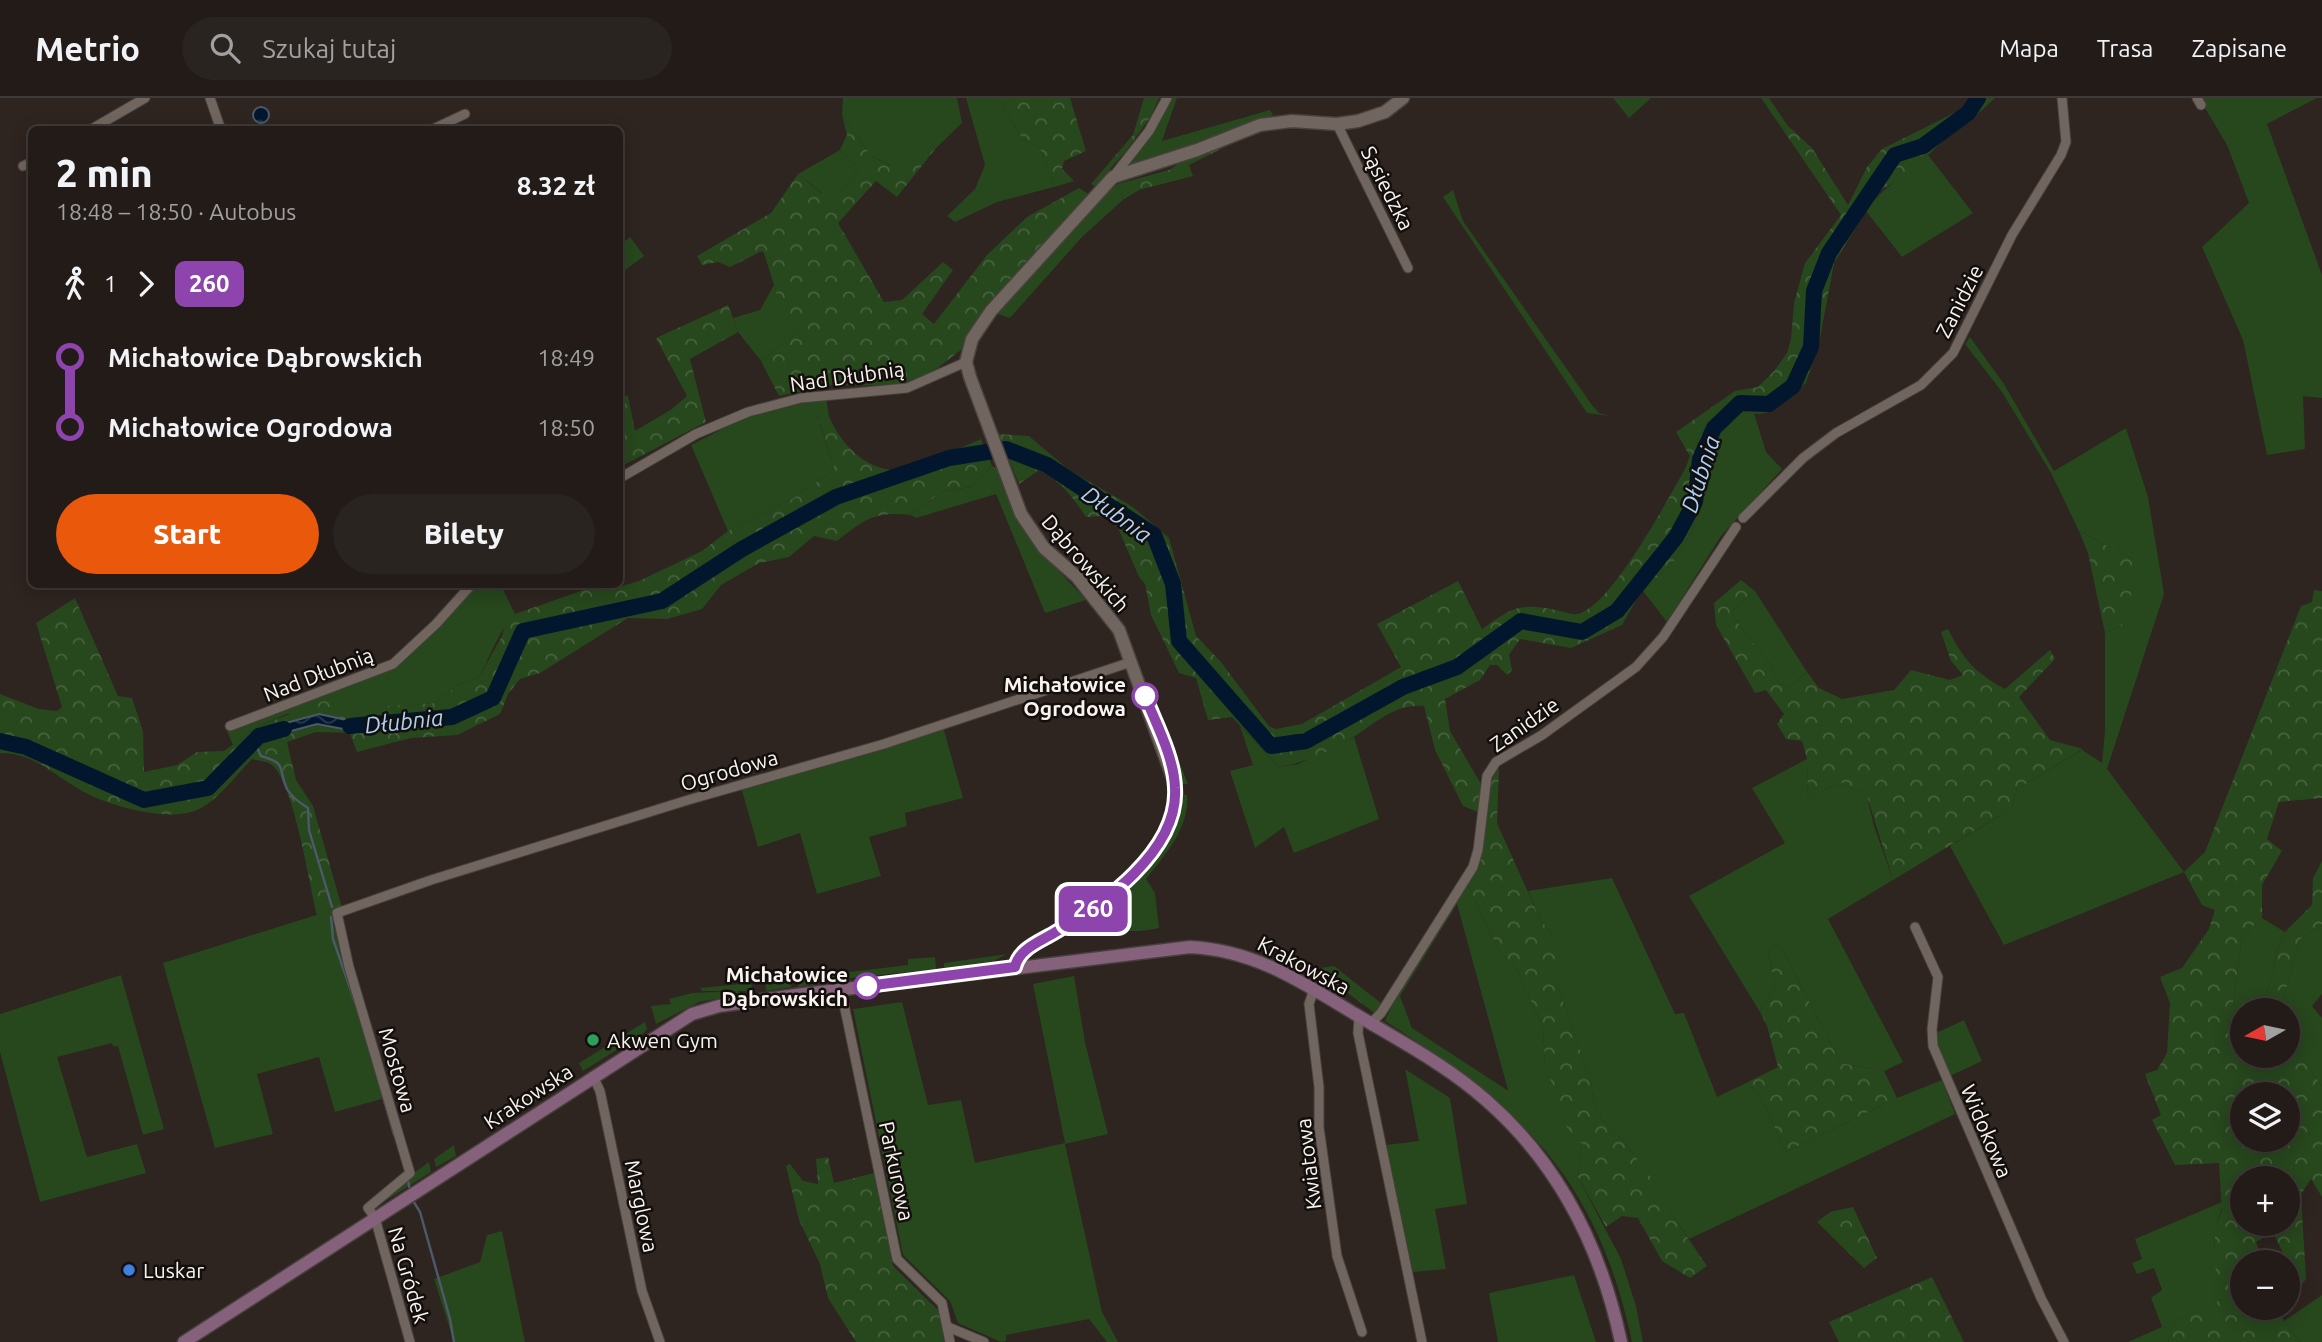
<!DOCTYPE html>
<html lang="pl">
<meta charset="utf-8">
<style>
:root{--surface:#221b18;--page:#2a2421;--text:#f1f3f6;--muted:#a2a1a2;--line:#3f3937;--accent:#ea580c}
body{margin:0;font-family:Ubuntu,sans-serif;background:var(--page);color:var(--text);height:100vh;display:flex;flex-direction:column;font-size:26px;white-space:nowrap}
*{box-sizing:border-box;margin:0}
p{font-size:23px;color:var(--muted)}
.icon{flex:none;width:38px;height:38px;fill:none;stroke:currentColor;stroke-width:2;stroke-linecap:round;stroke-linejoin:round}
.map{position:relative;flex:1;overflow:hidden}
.drawer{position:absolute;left:28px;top:28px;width:595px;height:462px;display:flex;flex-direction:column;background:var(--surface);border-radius:10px;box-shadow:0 4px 18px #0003,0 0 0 2px var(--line)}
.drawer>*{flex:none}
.badge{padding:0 14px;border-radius:10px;font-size:24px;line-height:46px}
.needle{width:46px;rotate:261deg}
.fabs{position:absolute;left:2230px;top:900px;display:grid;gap:14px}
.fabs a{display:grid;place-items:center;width:70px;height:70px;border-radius:50%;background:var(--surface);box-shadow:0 4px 18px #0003,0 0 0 2px var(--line);font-size:35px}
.map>.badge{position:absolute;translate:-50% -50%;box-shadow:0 0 0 4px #fff}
.legs{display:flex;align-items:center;gap:10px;height:77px;padding:0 28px;font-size:23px}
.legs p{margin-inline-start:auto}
.head{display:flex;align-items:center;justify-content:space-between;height:119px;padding:0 28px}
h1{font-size:38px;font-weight:800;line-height:52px}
.cta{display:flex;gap:14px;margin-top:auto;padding:14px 28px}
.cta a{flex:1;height:80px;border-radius:42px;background:var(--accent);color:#fff;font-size:28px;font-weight:800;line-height:80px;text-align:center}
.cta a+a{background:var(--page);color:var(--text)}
ul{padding:0 28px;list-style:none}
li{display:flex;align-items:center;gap:24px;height:70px;font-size:26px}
li i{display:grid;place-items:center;width:10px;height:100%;margin:0 9px;background:currentColor}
li i::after{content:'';width:18px;height:18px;margin:-9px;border:5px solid;border-radius:50%;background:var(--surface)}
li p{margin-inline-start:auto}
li:first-child i{background:linear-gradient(#0000 50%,currentColor 0)}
li:last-child i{background:linear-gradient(currentColor 50%,#0000 0)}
header{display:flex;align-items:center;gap:42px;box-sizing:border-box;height:98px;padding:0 35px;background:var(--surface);border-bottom:2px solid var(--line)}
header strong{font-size:33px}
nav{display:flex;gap:38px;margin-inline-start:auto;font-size:24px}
.search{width:490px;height:63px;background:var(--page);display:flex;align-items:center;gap:18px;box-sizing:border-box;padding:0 24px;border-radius:38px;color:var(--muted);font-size:26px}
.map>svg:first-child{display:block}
.grass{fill:#27471d;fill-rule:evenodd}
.forest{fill:url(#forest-crowns);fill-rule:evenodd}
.water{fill:url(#water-waves);stroke:#4c5968;stroke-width:2}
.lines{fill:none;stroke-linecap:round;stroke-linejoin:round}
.stream{stroke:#4c5968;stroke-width:2.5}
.river{stroke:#02172d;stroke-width:16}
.minor-casing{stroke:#48403c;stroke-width:11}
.tertiary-casing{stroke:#48403c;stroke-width:15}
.secondary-casing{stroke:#48403c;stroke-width:15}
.minor{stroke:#71655f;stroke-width:9}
.tertiary{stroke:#71655f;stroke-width:12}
.secondary{stroke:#85617c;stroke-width:12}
.line-1-casing{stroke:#fff;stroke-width:16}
.line-1{stroke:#8e44ad;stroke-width:10}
.stop-1-dot{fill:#fff;stroke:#8e44ad;stroke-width:3.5}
.leisure-dot{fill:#2e9e5b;stroke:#130f0d;stroke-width:2.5}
.shop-dot{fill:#3f7fe0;stroke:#130f0d;stroke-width:2.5}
.labels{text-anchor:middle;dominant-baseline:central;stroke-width:5;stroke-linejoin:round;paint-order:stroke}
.street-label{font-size:21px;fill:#faf3f0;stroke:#130f0d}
.stop-label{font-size:21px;font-weight:bold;fill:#faf3f0;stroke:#130f0d;text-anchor:end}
.poi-label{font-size:21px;fill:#faf3f0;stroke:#130f0d;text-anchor:start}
.water-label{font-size:23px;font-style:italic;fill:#abd1f9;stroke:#130f0d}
</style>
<header>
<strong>Metrio</strong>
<div class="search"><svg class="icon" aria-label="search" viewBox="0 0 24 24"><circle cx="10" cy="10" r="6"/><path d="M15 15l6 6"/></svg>Szukaj tutaj</div>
<nav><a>Mapa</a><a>Trasa</a><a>Zapisane</a></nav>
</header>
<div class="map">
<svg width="2322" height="1244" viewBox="0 0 2322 1244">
<defs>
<pattern id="forest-crowns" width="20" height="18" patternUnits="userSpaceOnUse" patternTransform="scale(1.75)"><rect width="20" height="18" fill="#27471d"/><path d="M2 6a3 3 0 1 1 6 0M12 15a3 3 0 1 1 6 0" fill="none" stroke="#47623e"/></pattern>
<pattern id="water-waves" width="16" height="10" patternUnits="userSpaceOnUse" patternTransform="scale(1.75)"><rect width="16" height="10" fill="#02172d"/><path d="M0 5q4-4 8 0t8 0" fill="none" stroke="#28394c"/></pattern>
</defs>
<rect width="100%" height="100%" fill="#2e2420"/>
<!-- grass -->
<g class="grass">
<path d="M843,0H957L962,25L936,50L928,44L892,68L871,58L842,17Z"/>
<path d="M966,0H998L1023,42L1040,50L1054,89L997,104L955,124L947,118L975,91L985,67Z"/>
<path d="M1171,0H1177L1162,43L1270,12L1273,17L1156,62L1129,69L1130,62L1155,32Z"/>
<path d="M1613,0H1651L1629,20Z"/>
<path d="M1761,0H1769L1788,28L1783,32Z"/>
<path d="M2199,0H2317L2267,26L2322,177V300L2303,298L2305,351L2267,357L2243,242L2202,149L2249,105L2227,47Z"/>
<path d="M840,52L859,71L839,95H822L798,76Z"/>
<path d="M1928,57L1973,115L1902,159L1866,113C1883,88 1905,79 1928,57Z"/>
<path d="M1118,86L1124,101L1082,139L1010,220L997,216L1106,95Z"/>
<path d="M1453,92L1463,123L1592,307L1599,315L1610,318L1587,315L1443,99Z"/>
<path d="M630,139L644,158L620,176V147Z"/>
<path d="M774,187L796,236L761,263L738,234L733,220L760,212Z"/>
<path d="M1970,239L2004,286L2054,373L2126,330L2148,399L2164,496L2107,671L2184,774L2004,847L1950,748L2012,710L2017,691L2082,652L2102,665L2105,633V535L2122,528L2132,461L2079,433L2051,375L2002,294L1965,246Z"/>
<path d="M826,299L829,318H817L834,368L831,374L792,401L728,433L691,347L742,321Z"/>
<path d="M1741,314L1754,315L1766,354L1782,371L1721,438L1667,524L1643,493L1675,462L1697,423L1709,358L1729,322Z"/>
<path d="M992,368L997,370L1015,416L1031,443L1086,502L1045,515L996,396L916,420L910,417L943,393L971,389Z"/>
<path d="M476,487H501L515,516C501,528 489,561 479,579L459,586L435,605L287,616L259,628L233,647L227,633L395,569L444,525Z"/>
<path d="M1755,493L1807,574L1789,589L1779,586L1770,566L1734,520L1732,513Z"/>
<path d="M1164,625L1188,686H1181L1161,626Z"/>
<path d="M1240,628L1279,669L1298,666L1354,639L1379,721L1294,755L1284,729L1255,750L1230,673L1253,667Z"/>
<path d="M943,629L963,700L905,715L907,728L869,739L881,778L817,796L800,735L758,749L741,689Z"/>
<path d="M1807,661L1808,701L1840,684L1867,698L1874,728L1893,782L1828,821L1903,964L1884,973L1841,965L1779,845L1768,851L1775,890L1760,914L1689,798L1785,745L1752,690Z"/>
<path d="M1183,696L1187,697C1190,729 1165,757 1146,781L1155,795L1159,830C1137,835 1110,835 1090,822C1132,789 1174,750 1183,696Z"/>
<path d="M1612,780L1675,916L1684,915L1717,999L1748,984L1762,1002L1786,1054L1897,1000L1942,982L1955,1016L1689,1141L1670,1114L1656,1087L1626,1046L1602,1021L1593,1002L1591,983L1557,886L1553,838L1540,821L1528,793Z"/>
<path d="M1467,785L1497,849L1516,871L1543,929L1545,966L1582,1045L1578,1079L1621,1161L1636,1208L1643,1244H1632C1597,1080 1521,1009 1385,923L1399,890ZM1457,806L1508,992H1507L1412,930L1400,898Z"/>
<path d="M332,812C346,876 369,937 385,1000L335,1014L319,959L257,976L273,1036L215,1050L163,865Z"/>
<path d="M2262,820L2285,834L2276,855L2273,879L2258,912H2242V921L2235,915L2233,905L2242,838Z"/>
<path d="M2322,827V896L2312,908L2322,920V988L2287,941V912H2280L2300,841Z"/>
<path d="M1007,856L993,863L944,870V865Z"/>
<path d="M935,859L936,871L842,881L841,875L908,867V861Z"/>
<path d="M835,875L836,883L798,889V880Z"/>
<path d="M121,877L164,1031L143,1037L118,948H113L112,945L57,959L87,1059L137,1046L146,1075L40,1104L0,954V916Z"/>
<path d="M1074,878L1085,944L1108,1036L1065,1046L1102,1214L1118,1244H1107L1089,1221L1006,1237V1243L1001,1244L958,1225L950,1203L903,1157L853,911L902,904L928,1007L961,1002L975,1065L1065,1045L1033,886Z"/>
<path d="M792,880L791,889L766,893L765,883Z"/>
<path d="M750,885L754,891L751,893H702L700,890Z"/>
<path d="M738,893L743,896L699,904L656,926L651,908L671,906L669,901L692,895Z"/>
<path d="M1964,922L1982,963L1948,979L1935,947L1936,935Z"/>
<path d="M645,924L647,931L644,935L583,973L579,965Z"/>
<path d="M1405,971L1450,1000L1467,1106L1435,1111L1446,1171L1413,1174L1386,1047L1419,1043Z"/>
<path d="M569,972L572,980L525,1010L521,1003Z"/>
<path d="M454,1047L456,1058L436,1069L434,1061Z"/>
<path d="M429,1064L431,1074L371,1112L397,1087Z"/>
<path d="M2222,1104C2223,1115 2217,1120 2216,1130C2212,1154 2218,1179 2224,1201L2174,1224L2168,1244H2128L2162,1229L2151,1200L2162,1192L2154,1170L2137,1176L2132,1165L2142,1161L2135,1141Z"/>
<path d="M502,1133L525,1244H454L434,1181L480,1164L487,1137Z"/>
<path d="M1574,1177L1596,1244H1498L1489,1195Z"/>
<path d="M2322,1197V1244H2300L2284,1223Z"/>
</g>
<!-- forest -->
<g class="forest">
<path d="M998,0H1070L1086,53L1064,63L1062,71L1074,83L1054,89L1040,50L1023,42Z"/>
<path d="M1144,0H1159L1151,18L1126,53L1095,88L1091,86L1133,37Z"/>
<path d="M1971,0H1995L1969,24L1944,42L1906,78L1879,93L1834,165L1820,240L1806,285L1773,313L1760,316L1741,314L1729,322L1705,371L1702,409L1697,423L1675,462L1639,497L1622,527L1571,550L1520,541L1509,557L1512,572L1507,577L1497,567H1490L1480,582L1445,601L1450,633L1481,686L1478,714L1463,708L1435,652L1424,608C1395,606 1377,624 1355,638C1333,652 1305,665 1279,669L1232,619L1208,622L1196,580L1179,575L1151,517L1145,486L1139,479L1118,430L1106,418L1086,419C1076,403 1056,377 1038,373L1019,386L998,336L1029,338L1069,372L1133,409L1169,440L1196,538L1221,564L1269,628L1276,631L1302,626L1401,569L1377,526L1458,483L1482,531C1513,509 1518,505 1556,512C1562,513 1571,517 1577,516C1610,511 1669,399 1686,369L1690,358L1676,334L1735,293L1758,289L1774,273L1787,255L1791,241L1794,205L1805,165L1841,117L1783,32L1788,28L1812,50L1848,107L1867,69L1882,51L1958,13L1969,7Z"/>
<path d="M842,17L871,58L891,68L928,44L936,50L897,99L876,83L838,125L884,204L902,202L943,164L953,172L922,216L934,226L987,157L1027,119L1079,90L1088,96L983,215L962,251L934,273L897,288L832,287L779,298L761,263L796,236L779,203L764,155L762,153L730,169L718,164L702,167L697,158L771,115L798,76L821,95H839L859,71L840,52L847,37Z"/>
<path d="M1221,47L1223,50L1189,67L1193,78L1139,92L1124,101L1118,86L1169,72L1181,64Z"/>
<path d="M728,207L738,234L690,261L706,324L620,369V300L628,297L635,333L672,311L687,298L656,240Z"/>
<path d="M817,317L829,318C840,345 866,374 899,372C917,371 962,349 981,341L992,368L971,389L943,393L910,417C874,413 864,422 837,443L814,438L789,459L759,465L721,487L702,511L667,521L628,520L540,575L520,581L508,596L500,616L457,637L411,640L357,654L350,635L316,634L287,644L296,682L313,708L342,810L317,817C309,786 294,685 272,667C267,663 258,663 252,661C236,677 221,699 201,710C172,727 104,707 77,690C50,674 33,655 0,655V596L39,611L57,613L62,609L36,525L75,500L118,598L132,600L143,633L144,674L177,667L197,654L224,653L259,628L333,599L354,610L435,605L459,586L479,579L502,538L505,525L515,516L598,487L619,489L639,483L702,453L728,433L792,401L831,374L834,368Z"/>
<path d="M2079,433L2132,461L2133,490L2122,528L2105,535L2088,455Z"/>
<path d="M1741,482L1755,493L1732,513L1734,520L1770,566L1779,586L1789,589L1807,574L1819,590L1842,601L1894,592L1911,572L1950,582L1963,577L1951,563L1941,534L1948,531C1964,562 1974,574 2005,591L2050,552L2055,561L2019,599L2050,642L2083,651L2017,691L2012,710L1893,782L1867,698L1840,684L1808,701L1807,661L1802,643L1786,641L1777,626L1784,616L1766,592L1755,595L1716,527L1714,505Z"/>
<path d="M2314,492L2322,493V700L2279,704L2267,741L2282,753L2262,787V820L2242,838L2233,905L2235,915L2242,921V957H2287V941L2322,988V1099L2311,1081L2301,1096L2306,1181L2299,1190L2273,1134L2256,1144L2263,1164H2242V1209H2279L2284,1223L2300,1244H2168L2174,1224L2223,1201L2215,1169V1130L2222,1113L2219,1065L2175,1067L2152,1022L2161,1017L2145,976L2157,972L2167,955L2170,905L2160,879L2182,870L2209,831L2215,812L2202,807L2184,774L2205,754L2301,508L2312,504ZM2242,996H2287V1041H2242ZM2242,1080H2287V1125H2242Z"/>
<path d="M1499,670L1497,725L1540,821L1553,838L1563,861L1557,886L1591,983L1593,1002L1602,1021L1626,1046L1656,1086L1670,1114L1707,1168L1690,1180L1662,1163L1638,1120L1622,1118L1606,1129L1578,1079L1582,1045H1572L1545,966L1543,929L1516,871L1497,849L1467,785L1489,680Z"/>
<path d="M2322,763V827L2300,841L2280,912H2258L2273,879L2276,855L2285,834L2312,807L2313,780Z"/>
<path d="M1779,845L1841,965L1884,973L1897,1000L1786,1054L1762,1002L1748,984L1778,969L1767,928L1760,914L1775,890L1768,851Z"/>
<path d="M1334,868L1382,906L1376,916L1322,876L1321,870Z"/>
<path d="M828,1059L834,1085L874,1075L893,1168L940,1214L944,1244H856L828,1200L820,1166L799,1122L786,1068L790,1066L803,1083L818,1086L816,1061Z"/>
<path d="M1853,1109L1877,1160L1864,1170L1817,1124L1830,1114Z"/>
<path d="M1932,1179L1964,1244H1839L1829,1224Z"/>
</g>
<!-- water -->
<g class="water">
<circle cx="261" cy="17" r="8"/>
<path d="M319,616L351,623L368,621L374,630L354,633L317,626L265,640L264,631Z"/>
</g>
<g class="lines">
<!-- stream -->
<g class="stream">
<path d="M254,643L261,658C289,666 277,671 287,691C291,698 300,705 308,710L309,732L332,809"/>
<path d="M331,819L333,841L358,913"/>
<path d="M369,950L394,1037"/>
<path d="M408,1083L410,1092"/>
<path d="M412,1101L420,1114L450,1221L454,1244"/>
</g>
<!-- river -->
<g class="river">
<path d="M350,628L452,619L493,600L523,533L662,503L742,451L836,399L949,360L1006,351L1047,367L1154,437L1173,486L1179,543L1271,648L1306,643L1403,589L1457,569L1521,523L1582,534L1617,513L1676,439L1695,404L1700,361L1714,330L1740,305L1769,306L1793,288L1811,249L1814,193L1829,155L1895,57L1923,48L1968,15L1978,0"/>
<path d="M0,643L26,649L144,702L208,690L259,638L284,631"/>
</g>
<defs>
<g id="minor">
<path d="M210,0L221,32"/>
<path d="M2197,0L2201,7"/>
<path d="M1337,26L1408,170"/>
<path d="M90,32L145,0"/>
<path d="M431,32L465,16"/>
<path d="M23,68L32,64"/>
<path d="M1113,79L1149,33L1167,0"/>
<path d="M620,380L696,336L748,314L801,300L907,290L966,264"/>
<path d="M1743,420L1803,360L1836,335L1921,287L1953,255L2012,137L2061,57L2066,44L2062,0"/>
<path d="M230,628L393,566L436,526L472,486"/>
<path d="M1915,829L1938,879L1932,931L1933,948L2041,1200L2064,1244"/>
<path d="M1314,891L1309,906L1319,989V1029L1337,1158L1362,1234"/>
<path d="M841,892L897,1161L942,1205L950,1244"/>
<path d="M1359,919L1358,935L1422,1244"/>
<path d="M1371,925L1381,915L1473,769L1478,752L1487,678L1496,664L1542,637L1636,569L1663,539L1736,429"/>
<path d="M593,978L600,993L642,1193L660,1244"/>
<path d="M948,1229L984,1244"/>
<path d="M410,1244L375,1120L368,1110L410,1075L349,869L337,815L431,782L688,702L884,646L1131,564"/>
</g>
<path id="tertiary" d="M1015,869C1019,849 1044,842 1060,832C1111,801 1178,753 1175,686L1119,532L1077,479L1044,450L1021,416L970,279L966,264L972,241L991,213L1113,79L1197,52L1260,27L1292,23L1337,26L1358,23L1385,14L1403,0"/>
<path id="secondary" d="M184,1244L692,916L719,908L796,897L1190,849C1254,852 1302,884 1355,916C1400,943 1448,968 1487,1003C1560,1067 1601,1150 1621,1244"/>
</defs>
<!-- minor casing -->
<use href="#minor" class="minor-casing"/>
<!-- tertiary casing -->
<use href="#tertiary" class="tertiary-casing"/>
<!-- secondary casing -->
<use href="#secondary" class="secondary-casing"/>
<!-- minor -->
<use href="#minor" class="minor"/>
<!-- tertiary -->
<use href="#tertiary" class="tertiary"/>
<!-- secondary -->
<use href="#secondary" class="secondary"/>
</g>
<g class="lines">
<defs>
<path id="line-1" d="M867,888L1015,869C1019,851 1039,844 1054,835C1102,807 1179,753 1175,690C1174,659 1156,626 1145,598"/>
</defs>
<!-- line-1 casing -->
<use href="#line-1" class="line-1-casing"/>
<!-- line-1 -->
<use href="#line-1" class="line-1"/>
</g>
<!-- markers -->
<g class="stop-1-dot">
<circle cx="1145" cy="598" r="12"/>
<circle cx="867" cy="888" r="12"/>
</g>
<circle class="leisure-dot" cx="593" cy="942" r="7"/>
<circle class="shop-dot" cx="129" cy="1172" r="7"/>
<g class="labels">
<!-- street labels -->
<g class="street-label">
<text transform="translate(1388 90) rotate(63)">Sąsiedzka</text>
<text transform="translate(1959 203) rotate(-63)">Zanidzie</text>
<text transform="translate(847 278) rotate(-8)">Nad Dłubnią</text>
<text transform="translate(1086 465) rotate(49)">Dąbrowskich</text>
<text transform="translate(318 576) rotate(-21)">Nad Dłubnią</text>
<text transform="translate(1524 626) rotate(-35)">Zanidzie</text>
<text transform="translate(729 672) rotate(-16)">Ogrodowa</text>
<text transform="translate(1304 867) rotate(28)">Krakowska</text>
<text transform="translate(398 972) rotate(74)">Mostowa</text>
<text transform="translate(528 998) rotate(-33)">Krakowska</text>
<text transform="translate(1987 1033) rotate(67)">Widokowa</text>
<text transform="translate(1308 1066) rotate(-97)">Kwiatowa</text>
<text transform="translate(897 1073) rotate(78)">Parkurowa</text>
<text transform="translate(642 1108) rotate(78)">Marglowa</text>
<text transform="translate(409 1177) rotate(74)">Na Gródek</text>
</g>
<!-- stop labels -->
<g class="stop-label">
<text x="1126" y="586">Michałowice<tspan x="1126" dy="24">Ogrodowa</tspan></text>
<text x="848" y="876">Michałowice<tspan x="848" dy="24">Dąbrowskich</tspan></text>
</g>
<!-- poi labels -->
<g class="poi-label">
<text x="607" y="942">Akwen Gym</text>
<text x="143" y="1172">Luskar</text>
</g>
<!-- water labels -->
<g class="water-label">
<text transform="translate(1700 376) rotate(-72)">Dłubnia</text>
<text transform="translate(1117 416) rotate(36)">Dłubnia</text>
<text transform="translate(404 623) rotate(-6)">Dłubnia</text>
</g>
</g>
</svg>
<div class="fabs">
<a><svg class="needle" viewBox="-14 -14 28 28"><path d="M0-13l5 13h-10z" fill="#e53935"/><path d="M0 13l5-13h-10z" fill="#a2a1a2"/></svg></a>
<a><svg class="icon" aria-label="layers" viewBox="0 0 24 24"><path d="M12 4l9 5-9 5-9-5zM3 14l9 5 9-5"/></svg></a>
<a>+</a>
<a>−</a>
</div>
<b class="badge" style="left:1093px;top:811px;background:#8e44ad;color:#fff">260</b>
<section class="drawer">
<div class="head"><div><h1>2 min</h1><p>18:48 – 18:50 · Autobus</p></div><b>8.32 zł</b></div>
<div class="legs"><svg class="icon" aria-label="walk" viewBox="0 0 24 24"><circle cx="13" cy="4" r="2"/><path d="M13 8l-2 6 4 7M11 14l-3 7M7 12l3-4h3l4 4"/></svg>1<svg class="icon" aria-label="forward" viewBox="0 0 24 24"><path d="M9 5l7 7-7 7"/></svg><b class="badge" style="background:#8e44ad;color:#fff">260</b></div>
<ul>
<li><i style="color:#8e44ad"></i><b>Michałowice Dąbrowskich</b><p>18:49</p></li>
<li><i style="color:#8e44ad"></i><b>Michałowice Ogrodowa</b><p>18:50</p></li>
</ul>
<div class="cta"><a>Start</a><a>Bilety</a></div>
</section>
</div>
